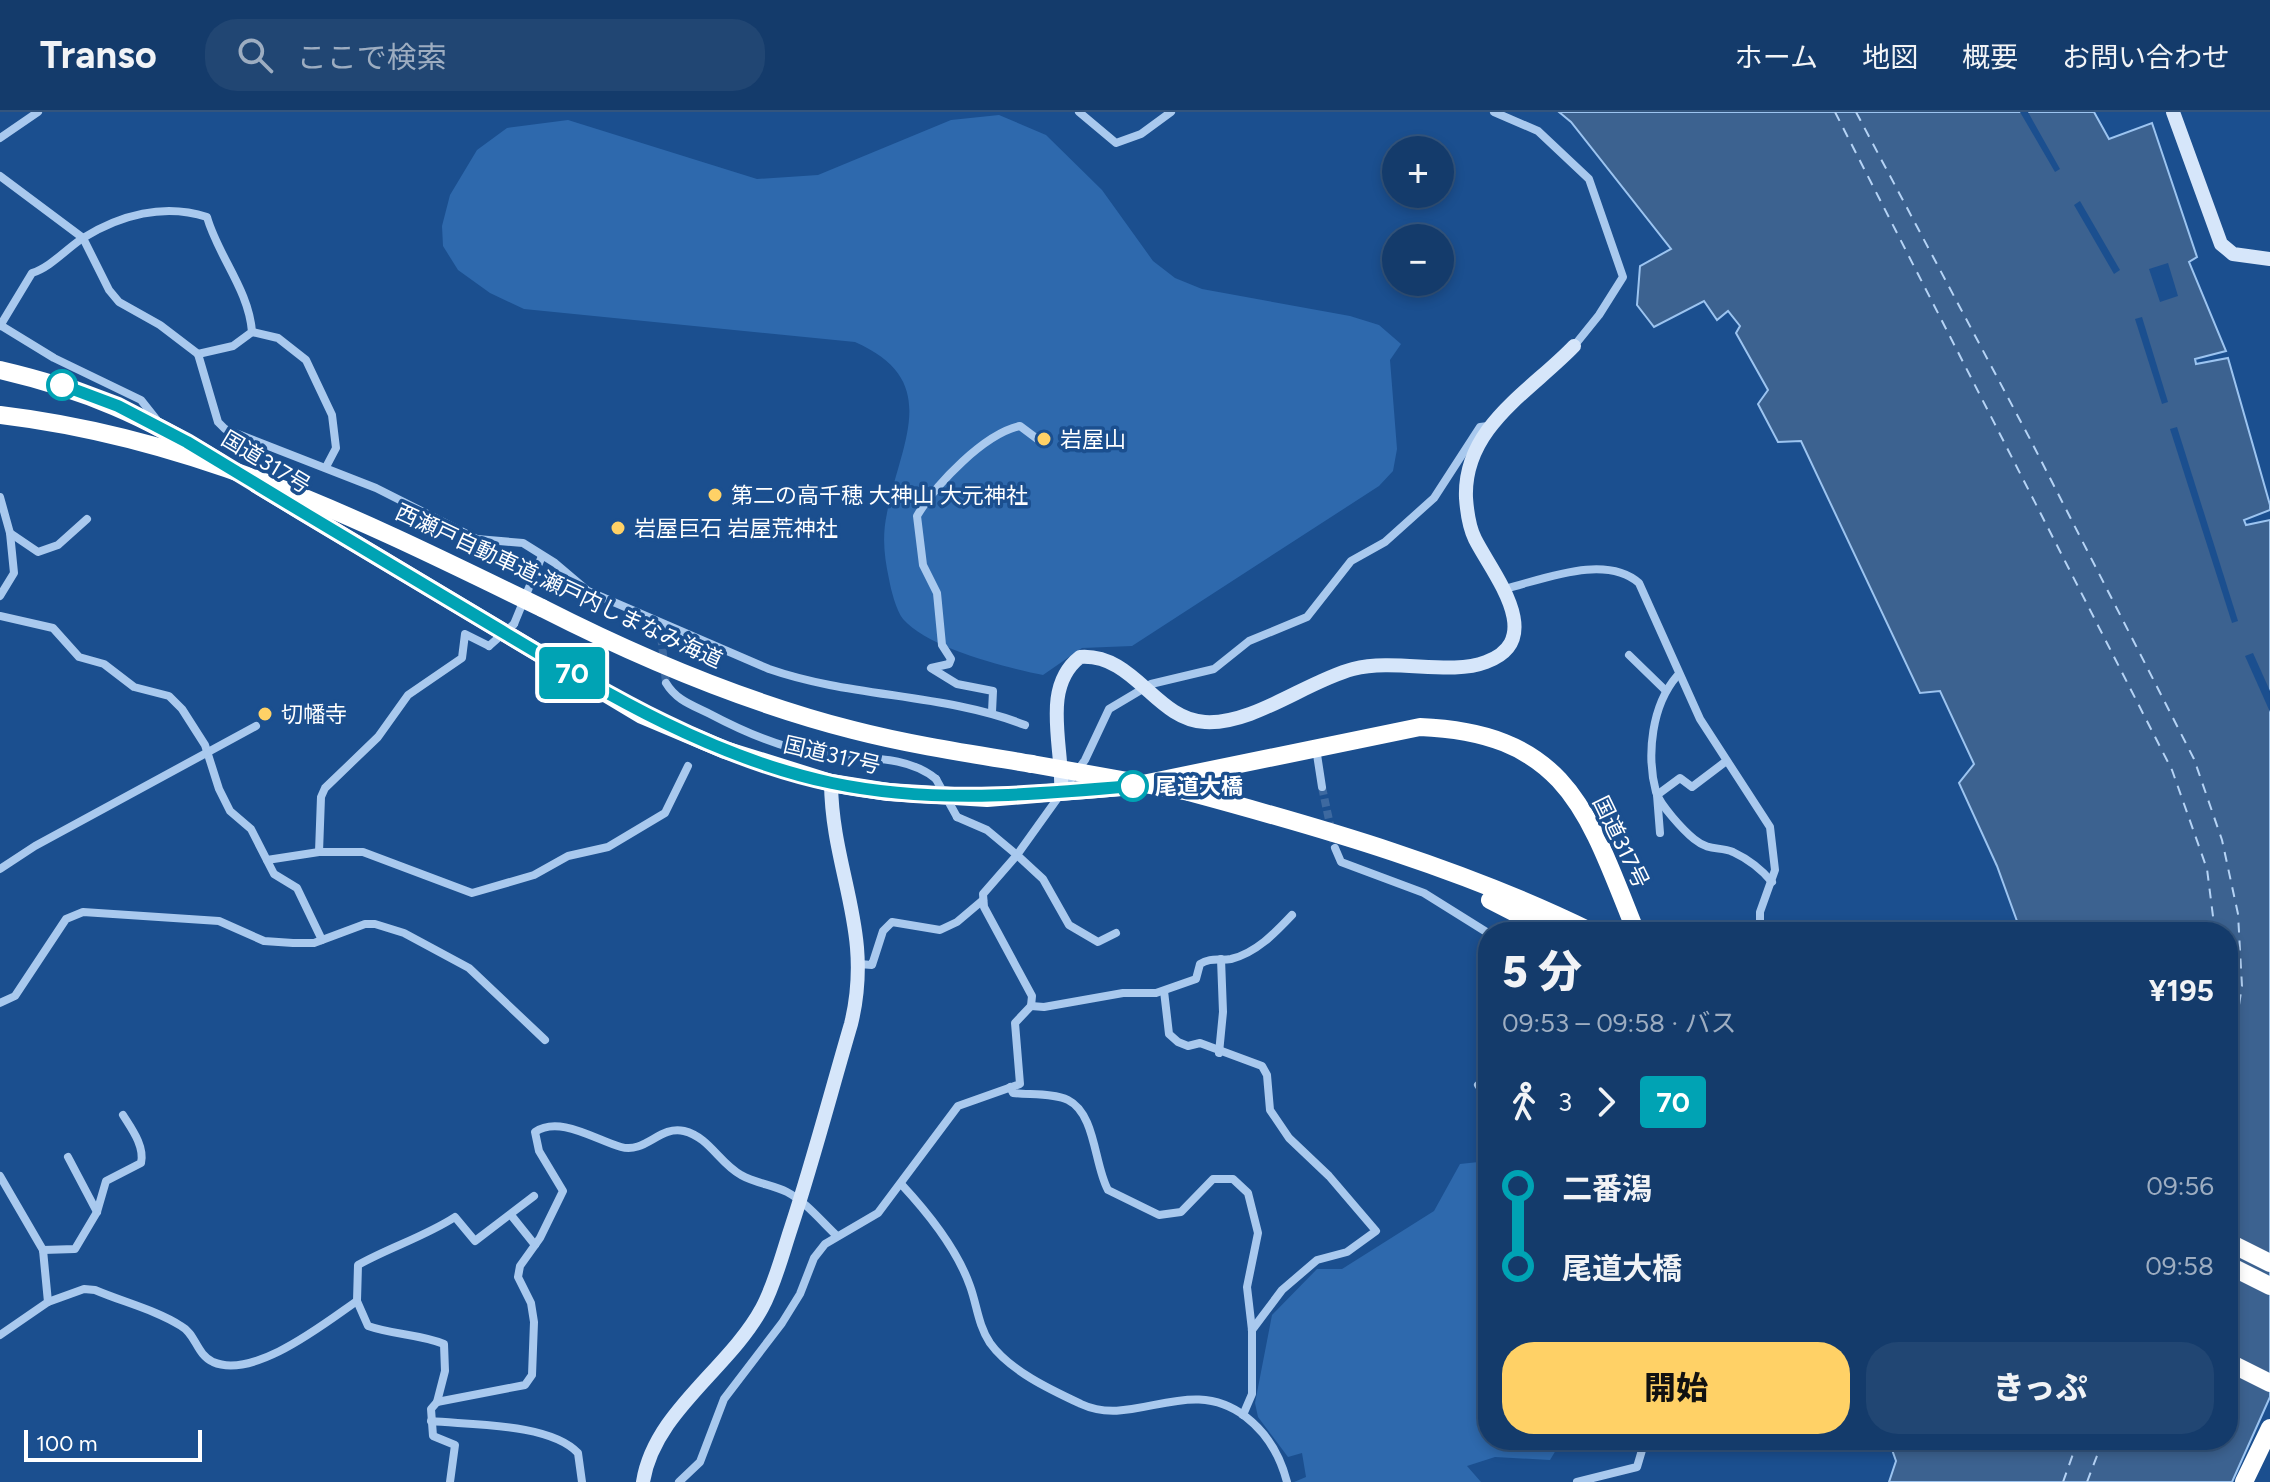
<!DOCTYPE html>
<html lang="ja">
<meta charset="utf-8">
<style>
:root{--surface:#143b6b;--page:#214673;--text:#f1f3f6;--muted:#9dadc1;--line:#33557e;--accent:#ffd166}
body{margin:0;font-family:Figtree,"Noto Sans JP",sans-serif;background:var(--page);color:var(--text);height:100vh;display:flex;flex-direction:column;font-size:30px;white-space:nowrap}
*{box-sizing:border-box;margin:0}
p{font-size:26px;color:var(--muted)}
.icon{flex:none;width:44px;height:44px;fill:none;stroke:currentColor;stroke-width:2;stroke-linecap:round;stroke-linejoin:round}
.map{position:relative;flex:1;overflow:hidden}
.details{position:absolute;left:1478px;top:810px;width:760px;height:528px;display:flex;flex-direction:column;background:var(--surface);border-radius:32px;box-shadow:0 4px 12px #0003,0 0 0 2px var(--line)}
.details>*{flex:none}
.badge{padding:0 16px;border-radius:6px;font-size:28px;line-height:52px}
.tools{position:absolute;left:1382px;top:24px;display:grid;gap:16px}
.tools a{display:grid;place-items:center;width:72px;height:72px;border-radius:50%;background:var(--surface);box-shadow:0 4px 12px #0003,0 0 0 2px var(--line);font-size:40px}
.scale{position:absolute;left:24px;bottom:20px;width:178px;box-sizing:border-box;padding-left:8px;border:4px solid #fff;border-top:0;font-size:22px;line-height:28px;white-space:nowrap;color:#fff;-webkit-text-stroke:6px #1b4f8f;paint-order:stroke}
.map>.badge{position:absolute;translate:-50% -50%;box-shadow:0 0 0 4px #fff}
.legs{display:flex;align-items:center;gap:12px;height:88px;padding:0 24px;font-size:26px}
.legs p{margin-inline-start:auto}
.headline{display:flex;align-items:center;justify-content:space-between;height:136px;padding:0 24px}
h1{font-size:44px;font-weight:800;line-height:60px}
.button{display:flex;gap:16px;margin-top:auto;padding:16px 24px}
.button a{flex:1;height:92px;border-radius:32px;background:var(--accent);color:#111;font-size:32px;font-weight:800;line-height:92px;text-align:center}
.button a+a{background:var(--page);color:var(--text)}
ul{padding:0 24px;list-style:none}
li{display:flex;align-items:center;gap:28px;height:80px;font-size:30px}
li i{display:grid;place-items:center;width:12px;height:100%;margin:0 10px;background:currentColor}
li i::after{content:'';width:20px;height:20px;margin:-10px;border:6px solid;border-radius:50%;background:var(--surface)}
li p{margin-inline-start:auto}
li:first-child i{background:linear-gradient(#0000 50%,currentColor 0)}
li:last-child i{background:linear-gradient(currentColor 50%,#0000 0)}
header{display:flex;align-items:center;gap:48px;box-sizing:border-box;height:112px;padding:0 40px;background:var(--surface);border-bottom:2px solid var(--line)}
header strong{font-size:38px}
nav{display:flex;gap:44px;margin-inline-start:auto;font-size:28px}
.search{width:560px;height:72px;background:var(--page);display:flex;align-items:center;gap:20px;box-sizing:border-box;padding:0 28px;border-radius:32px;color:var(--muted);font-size:30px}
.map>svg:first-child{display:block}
.green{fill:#2e69ad}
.water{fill:#3c6290;stroke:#9cc4f0;stroke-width:2}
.pier{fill:#1b4f8f}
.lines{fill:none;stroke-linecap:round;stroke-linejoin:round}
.ferry{stroke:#b5d3f5;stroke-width:2;stroke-dasharray:10 8;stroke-linecap:butt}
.street-tunnel{stroke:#3d69a0;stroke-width:8;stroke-dasharray:8 4;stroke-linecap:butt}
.street{stroke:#a9c9ee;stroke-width:8}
.secondary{stroke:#d6e6fa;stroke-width:14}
.highway{stroke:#fff;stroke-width:18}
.street-bridge{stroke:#a9c9ee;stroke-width:8}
.highway-bridge{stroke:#fff;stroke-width:18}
.line-1-casing{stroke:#fff;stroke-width:18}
.line-1{stroke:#00a3b4;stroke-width:12}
.stop-1-dot{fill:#fff;stroke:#00a3b4;stroke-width:4}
.poi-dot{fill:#ffd166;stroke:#1b4f8f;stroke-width:3}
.labels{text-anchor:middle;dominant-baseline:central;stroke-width:7;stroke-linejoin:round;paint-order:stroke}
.poi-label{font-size:22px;fill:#fff;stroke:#1b4f8f;text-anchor:start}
.street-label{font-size:22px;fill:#fff;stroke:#1b4f8f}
.stop-label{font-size:22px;font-weight:bold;fill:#fff;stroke:#1b4f8f;text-anchor:start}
</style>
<header>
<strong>Transo</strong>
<div class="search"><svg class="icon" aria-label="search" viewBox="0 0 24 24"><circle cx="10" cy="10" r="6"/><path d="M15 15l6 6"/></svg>ここで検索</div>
<nav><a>ホーム</a><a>地図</a><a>概要</a><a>お問い合わせ</a></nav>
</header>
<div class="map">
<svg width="2270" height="1370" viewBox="0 0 2270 1370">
<rect width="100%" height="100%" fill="#1b4f8f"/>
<!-- green -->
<g class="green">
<path d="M999,3L1046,23L1102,78L1153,149L1175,166L1202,177L1350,204L1379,213L1401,232L1390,248L1397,337L1393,359L1379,374L1132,534L1082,536L1043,563C1007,556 928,536 903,507C896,498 891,478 889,467C884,444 882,424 887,401C900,331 944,269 855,230L524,197L490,181L458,158L443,134L442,114L450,83L477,38L507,16L568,8L757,67L818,63L951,8Z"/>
<path d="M1488,1049V1328H1562L1550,1348L1495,1345L1467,1354L1481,1370H1294L1306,1365L1302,1341L1288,1345L1258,1305L1255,1291L1272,1203L1317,1157H1342L1434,1099L1460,1052Z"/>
</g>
<!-- water -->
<path class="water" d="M1559,0H2094L2109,27L2152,11L2197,145L2189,150L2226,239L2195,247L2196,252L2228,246L2270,393V398L2244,408L2246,413L2270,408V1285L2232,1370H1889L1896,1349L1890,1332L1882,1328H2228V820H2021L1997,754L1959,671L1974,652L1940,579L1920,581L1801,329L1778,330L1758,292L1768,278L1736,221L1740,214L1728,199L1717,208L1704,189L1654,215L1637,193L1640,154L1671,137L1571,10Z"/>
<!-- pier -->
<g class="pier">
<path d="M2020,0H2028L2060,57L2055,60Z"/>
<path d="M2080,89L2120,158L2114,162L2074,93Z"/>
<path d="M2168,151L2178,184L2160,190L2149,157Z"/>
<path d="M2142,205L2168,290L2162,292L2135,207Z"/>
<path d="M2177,315L2238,509L2232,511L2170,317Z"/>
<path d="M2253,541L2270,579V600L2245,544Z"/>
</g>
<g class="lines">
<!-- ferry -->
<g class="ferry">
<path d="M1835,0L2172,658L2207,757L2215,820"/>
<path d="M1856,0L2030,327L2194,647L2222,728L2238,802L2242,874L2228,963"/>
<path d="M2063,1370L2078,1328"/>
<path d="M2087,1370L2103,1328"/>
</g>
<!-- street-tunnel -->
<g class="street-tunnel">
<path d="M660,513L666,571"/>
<path d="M1322,675L1335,736"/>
</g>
<!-- street -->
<g class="street">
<path d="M1079,0L1116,31L1141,22L1171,0"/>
<path d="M1494,0L1538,19L1589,67L1623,165L1599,203L1574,234"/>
<path d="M0,26L38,0"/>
<path d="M0,64L83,126L109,178L119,190L160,213L198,242L218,310L225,317L376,376L477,427L523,431L555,451L588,479L769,557C852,586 943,581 1025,613"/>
<path d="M0,213L54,246L141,288L160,312"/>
<path d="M0,214L32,161C51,155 66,137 83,126C120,103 164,91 207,105C218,144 249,178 252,220L233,234L198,242"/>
<path d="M252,220L278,226L306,248L332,303L336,336L326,355"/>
<path d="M0,385L10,421L38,440L58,433L87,407"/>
<path d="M1504,477C1542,468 1605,441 1639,471L1700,607L1770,715L1775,758L1760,800V820"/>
<path d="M0,484L14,461L10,421"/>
<path d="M0,504L53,516L79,545L104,552L134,575L169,584L182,597L205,633L219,677L230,699L251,717L274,762L297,776L322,828"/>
<path d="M514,512L542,444"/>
<path d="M1629,543L1665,578"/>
<path d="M1677,564C1652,593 1646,642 1656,680C1660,693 1683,718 1694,727C1710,740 1719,734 1733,740C1748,747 1762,758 1772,770"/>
<path d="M666,571C676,588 692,593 710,602C744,620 780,636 819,642C858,648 905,641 936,667"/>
<path d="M992,600L993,579L957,572L931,556L949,552L951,547L942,533L937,481L923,453L917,404C936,372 984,322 1020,314L1040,329"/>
<path d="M1316,636L1322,675"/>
<path d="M957,705L987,718L1017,743L1043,767L1069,813L1098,830L1116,821"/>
<path d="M1660,721L1657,683L1680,666L1692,675L1725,650"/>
<path d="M1335,736L1341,750L1424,781L1488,821"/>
<path d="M319,740L321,685L325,676L378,625L408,583L462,546L465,522L489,534"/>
<path d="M267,748L319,740H363L472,781L534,763L568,744L608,735L665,701L688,654"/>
<path d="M0,757L35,734L256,614"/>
<path d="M859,852L872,853L883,819L892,810L940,818L957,810L983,788"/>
<path d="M1164,879L1169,922L1178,930L1188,934L1200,931L1262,954L1267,963L1270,998L1289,1026L1329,1064L1376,1119L1347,1140L1317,1148L1282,1178L1252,1218"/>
<path d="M0,891L15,884L66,807L83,800L219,809L264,829L293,831H314L365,812H375L404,821L469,856L545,928"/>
<path d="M1031,894L1044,895L1123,881H1156L1196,867L1200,852C1210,845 1220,849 1231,847C1256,841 1275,821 1292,803"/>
<path d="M1219,941L1223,900L1221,847"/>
<path d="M1478,973L1488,987"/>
<path d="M1010,975L1013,981C1029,983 1054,981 1068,988C1096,1002 1094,1053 1108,1078L1159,1103L1181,1100L1213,1067H1233L1248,1081L1258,1121L1247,1175L1252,1218V1282L1243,1303"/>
<path d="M68,1045L97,1100"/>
<path d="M0,1064L43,1138L48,1190L0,1223"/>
<path d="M902,1073C928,1101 957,1137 970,1174C977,1193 978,1213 990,1231C1010,1259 1051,1278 1081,1292C1134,1317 1189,1261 1246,1305C1268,1322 1280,1343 1287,1370"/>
<path d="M511,1103L535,1133"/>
<path d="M43,1138L75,1137L97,1100L106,1069L141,1051C145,1034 131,1016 123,1003"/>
<path d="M357,1189L368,1214C394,1223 419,1222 444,1232L445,1259L437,1290"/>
<path d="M48,1190L84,1177L95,1178C123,1190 156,1198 181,1214C196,1222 196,1242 213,1250C254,1268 325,1211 357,1189L358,1153C390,1135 424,1125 455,1105L475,1129L534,1084"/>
<path d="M431,1309C471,1313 550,1311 578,1341L582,1370"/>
<path d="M450,1370L455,1333L433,1324L431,1297L437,1290L525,1273L532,1263L534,1210L531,1191L518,1165L520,1154L540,1126L563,1079L539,1039L535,1020C559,1003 596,1028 621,1035C645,1042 660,1013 684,1019C709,1025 720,1052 741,1063C755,1071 773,1073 787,1080C806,1090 822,1110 837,1124"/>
<path d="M679,1370L700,1350L724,1287L782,1211L800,1182L814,1146L825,1132L878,1101L958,994L1020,972L1015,911L1031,894L1032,884L984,795L983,782L1017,743L1085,648L1109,597L1151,572L1214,557L1249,529L1307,505L1351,449L1385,430L1434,386L1480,315L1488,314"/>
<path d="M1577,1370L1637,1355L1645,1328"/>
</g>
<!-- secondary -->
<g class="secondary">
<path d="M2173,0L2221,132L2233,142L2270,147"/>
<path d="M1061,681C1064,636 1040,576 1080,545C1134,541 1156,608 1205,610C1253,613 1307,569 1353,557C1396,546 1450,564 1486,550C1548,527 1492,461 1475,427C1469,415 1467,400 1466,386C1463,315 1531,279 1574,234"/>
<path d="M643,1370C654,1300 729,1257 762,1196C775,1172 782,1143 791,1116C813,1049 831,980 851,912C874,819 832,760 831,671"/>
</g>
<!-- highway -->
<g class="highway">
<path d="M0,258C86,278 145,304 221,351"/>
<path d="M256,372L642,603L725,638L831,671L888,680L987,686L1133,674L1420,615C1567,621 1588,700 1636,820"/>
<path d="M542,496C642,547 744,590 853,618C911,633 972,642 1032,652"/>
<path d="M1189,680C1326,717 1464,757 1592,820"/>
<path d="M1490,788L1553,820"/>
<path d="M2228,1130L2270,1151"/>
<path d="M2228,1153L2270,1174"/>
<path d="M2228,1250L2270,1271"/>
<path d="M2244,1370L2270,1316"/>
</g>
<!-- street-bridge -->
<g class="street-bridge">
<path d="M489,534L514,512"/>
<path d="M936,667L957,705"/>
</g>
<!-- highway-bridge -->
<g class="highway-bridge">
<path d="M0,303C201,327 363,409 542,496"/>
<path d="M1032,652L1189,680"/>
</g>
</g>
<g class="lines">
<defs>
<path id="line-1" d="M62,273L118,294L187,330C287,391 387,451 488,511C597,576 705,644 832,671C932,692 1032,683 1133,674"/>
</defs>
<!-- line-1 casing -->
<use href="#line-1" class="line-1-casing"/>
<!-- line-1 -->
<use href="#line-1" class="line-1"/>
</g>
<!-- markers -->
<g class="stop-1-dot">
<circle cx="62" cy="273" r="14"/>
<circle cx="1133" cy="674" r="14"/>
</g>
<g class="poi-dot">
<circle cx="1044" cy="327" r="8"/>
<circle cx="715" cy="383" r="8"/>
<circle cx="618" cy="416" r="8"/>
<circle cx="265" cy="602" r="8"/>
</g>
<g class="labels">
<!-- poi labels -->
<g class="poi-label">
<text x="1060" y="327">岩屋山</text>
<text x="731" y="383">第二の高千穂 大神山 大元神社</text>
<text x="634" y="416">岩屋巨石 岩屋荒神社</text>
<text x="281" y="602">切幡寺</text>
</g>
<!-- street labels -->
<g class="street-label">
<text transform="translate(266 350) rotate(31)">国道317号</text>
<text transform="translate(559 474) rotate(25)">西瀬戸自動車道;瀬戸内しまなみ海道</text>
<text transform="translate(832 643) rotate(13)">国道317号</text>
<text transform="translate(1621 730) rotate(64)">国道317号</text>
</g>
<!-- stop labels -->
<g class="stop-label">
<text x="1155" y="674">尾道大橋</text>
</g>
</g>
</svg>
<div class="tools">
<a>+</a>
<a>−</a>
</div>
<div class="scale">100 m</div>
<b class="badge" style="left:572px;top:561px;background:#00a3b4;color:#fff">70</b>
<section class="details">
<div class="headline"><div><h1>5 分</h1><p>09:53 – 09:58 · バス</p></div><b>¥195</b></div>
<div class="legs"><svg class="icon" aria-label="walk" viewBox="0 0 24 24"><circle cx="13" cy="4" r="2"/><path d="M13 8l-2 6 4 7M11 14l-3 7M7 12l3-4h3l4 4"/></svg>3<svg class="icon" aria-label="forward" viewBox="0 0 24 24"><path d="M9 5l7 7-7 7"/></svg><b class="badge" style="background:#00a3b4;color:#fff">70</b></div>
<ul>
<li><i style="color:#00a3b4"></i><b>二番潟</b><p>09:56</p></li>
<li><i style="color:#00a3b4"></i><b>尾道大橋</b><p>09:58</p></li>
</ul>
<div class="button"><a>開始</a><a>きっぷ</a></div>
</section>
</div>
